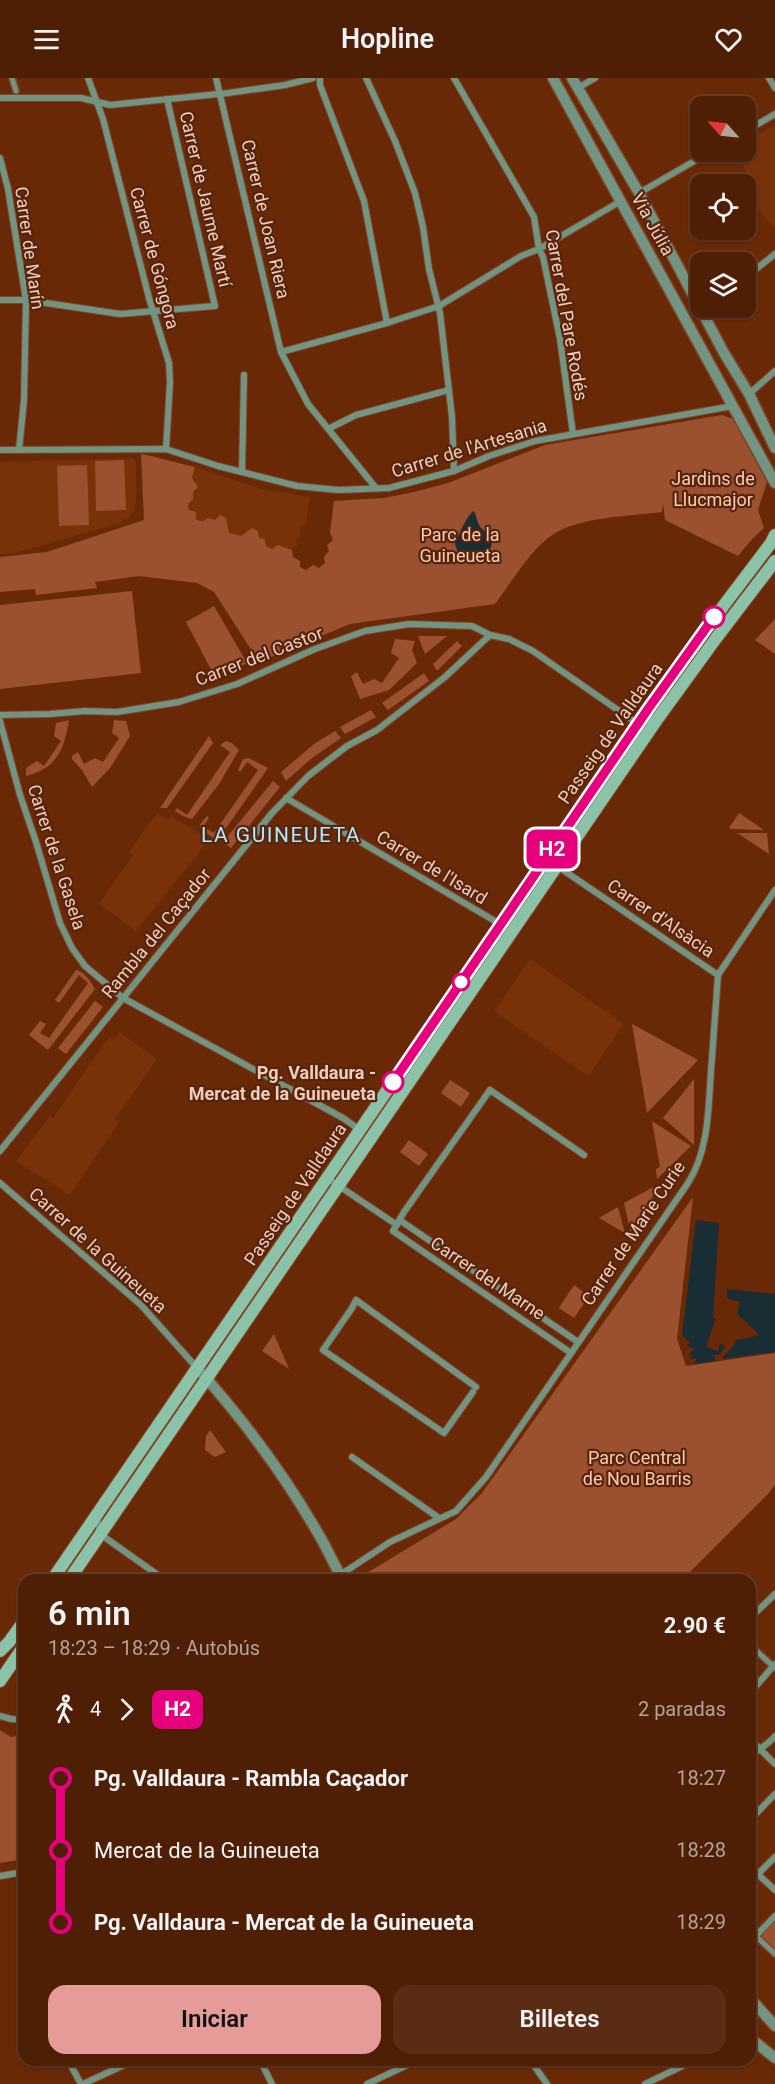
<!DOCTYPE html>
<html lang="es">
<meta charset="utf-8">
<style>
:root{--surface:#4f1f05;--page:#592c13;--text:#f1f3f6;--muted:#b3a29a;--line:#663d27;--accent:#e69b98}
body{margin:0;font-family:Roboto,sans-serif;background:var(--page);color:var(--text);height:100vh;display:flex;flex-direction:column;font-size:22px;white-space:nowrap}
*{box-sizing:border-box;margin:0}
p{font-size:20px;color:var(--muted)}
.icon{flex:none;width:33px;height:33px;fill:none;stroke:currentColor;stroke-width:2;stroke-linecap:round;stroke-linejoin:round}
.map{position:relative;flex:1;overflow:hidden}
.drawer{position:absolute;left:18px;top:1496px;width:738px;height:492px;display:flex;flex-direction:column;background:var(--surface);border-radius:18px;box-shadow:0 2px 4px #0004,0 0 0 2px var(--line)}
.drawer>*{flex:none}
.badge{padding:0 12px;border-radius:9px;font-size:21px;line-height:39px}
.needle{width:39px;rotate:297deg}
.fabs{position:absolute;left:690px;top:18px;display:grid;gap:12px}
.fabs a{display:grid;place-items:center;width:66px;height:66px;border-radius:12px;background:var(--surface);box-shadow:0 2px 4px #0004,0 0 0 2px var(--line);font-size:30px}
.map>.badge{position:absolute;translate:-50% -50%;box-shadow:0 0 0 3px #fff}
.legs{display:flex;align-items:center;gap:9px;height:66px;padding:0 30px;font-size:20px}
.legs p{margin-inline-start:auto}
.summary{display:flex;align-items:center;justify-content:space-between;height:102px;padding:0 30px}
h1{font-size:33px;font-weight:600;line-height:45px}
.button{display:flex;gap:12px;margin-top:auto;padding:12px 30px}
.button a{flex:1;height:69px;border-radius:18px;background:var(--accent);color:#111;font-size:24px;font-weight:600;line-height:69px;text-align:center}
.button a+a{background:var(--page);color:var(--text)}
ul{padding:0 30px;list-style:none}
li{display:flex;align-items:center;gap:21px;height:72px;font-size:22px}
li i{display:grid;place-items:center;width:9px;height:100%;margin:0 8px;background:currentColor}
li i::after{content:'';width:15px;height:15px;margin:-8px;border:4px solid;border-radius:50%;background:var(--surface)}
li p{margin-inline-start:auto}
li:first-child i{background:linear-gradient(#0000 50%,currentColor 0)}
li:last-child i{background:linear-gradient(currentColor 50%,#0000 0)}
header{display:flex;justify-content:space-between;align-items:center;height:78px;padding:0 30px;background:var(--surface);font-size:27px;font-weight:600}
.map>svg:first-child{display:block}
.built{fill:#79310a}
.green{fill:#9b5130}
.water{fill:#192d34}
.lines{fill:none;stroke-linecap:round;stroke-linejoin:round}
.pedestrian-casing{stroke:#824627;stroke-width:8}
.minor-casing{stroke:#824627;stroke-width:8}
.tertiary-casing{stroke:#824627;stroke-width:13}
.secondary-casing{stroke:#824627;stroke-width:14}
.pedestrian{stroke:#719483;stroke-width:5}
.minor{stroke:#719483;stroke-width:6}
.tertiary{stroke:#719483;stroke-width:10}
.secondary{stroke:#8bc3a9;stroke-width:12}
.line-1-casing{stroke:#fff;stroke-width:14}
.line-1{stroke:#e6007e;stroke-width:9}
.stop-1-dot{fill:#fff;stroke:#e6007e;stroke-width:3}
.labels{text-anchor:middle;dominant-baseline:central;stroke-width:4.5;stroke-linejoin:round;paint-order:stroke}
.street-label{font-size:18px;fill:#f3cbbb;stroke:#56250d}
.park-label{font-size:18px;fill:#ffc9b2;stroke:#56250d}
.stop-label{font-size:18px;font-weight:bold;fill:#f3cbbb;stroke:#56250d;text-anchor:end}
.quarter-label{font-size:21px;letter-spacing:1.5px;fill:#b2e5fa;stroke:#56250d}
</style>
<header><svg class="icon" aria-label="menu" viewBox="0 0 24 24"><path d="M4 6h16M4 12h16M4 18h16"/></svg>Hopline<svg class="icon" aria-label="heart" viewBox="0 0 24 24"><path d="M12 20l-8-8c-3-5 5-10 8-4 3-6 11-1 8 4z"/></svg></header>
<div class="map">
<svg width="775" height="2006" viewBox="0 0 775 2006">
<rect width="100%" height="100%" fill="#692907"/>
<!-- built -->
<g class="built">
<path d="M775,47V151L750,121L758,114L735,74H746V64Z"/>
<path d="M132,380L136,383V424L133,434L127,441L120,445L16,475L0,476V384Z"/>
<path d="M195,389L262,411L310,419L306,446L299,450L301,456L296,461L297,468L292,472L278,467L272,471L229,455L226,440L203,443L196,442L189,432L188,425L193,421L192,400Z"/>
<path d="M157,735L169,742L172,738L209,762L136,853L99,826L133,777L129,774Z"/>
<path d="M530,881L624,946L588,998L494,933Z"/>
<path d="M119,954L157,981L115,1041L119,1044L70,1117L16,1083L50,1038L53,1040L109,959L114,962Z"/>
</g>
<!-- green -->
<g class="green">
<path d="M722,337L733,341L767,404L758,432L764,450L753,460L738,478L665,442L663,425L662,434C631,438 580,439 554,456C532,469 511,505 495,526L350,546L259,584L214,514L197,505L139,498L95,504L97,510L36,517L35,511L0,514V479L47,474L144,442L141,376C159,379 176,385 195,389L192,400L198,409L193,414V421L188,426L189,432L196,434V442L203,443L208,440L215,442L220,437L226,440L229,455L241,458L252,450L258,453L259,460L265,461L266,468L272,471L278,467L292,472L293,479L300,483V489L306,492L313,487L319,490L325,485L324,479L329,473L327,467L333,462L330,455L334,423L383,420L410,415L448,405L545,367Z"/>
<path d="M124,382L126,432L96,433L95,383Z"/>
<path d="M87,387L89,447L59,448L57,388Z"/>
<path d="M132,513L141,595L0,611V527Z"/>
<path d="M214,528L247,585L216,601L186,544Z"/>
<path d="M775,541V576L755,562Z"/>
<path d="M418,558H447L425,576Z"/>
<path d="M395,561L415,563L412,572L417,585L389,612L360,621L351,598L357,594L363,606L374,601L382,605L399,580L391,575Z"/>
<path d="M457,563L462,568L437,593L433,586Z"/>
<path d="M424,595L429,603L388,632L382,625Z"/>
<path d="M371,632L376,639L345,656L340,649Z"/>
<path d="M69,642C64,672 57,690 26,698V690L37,683L44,688L61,663L54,658L56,645Z"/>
<path d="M114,642L126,643L130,658L110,690L92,709L82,692L72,681V678L78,674L84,686L95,680L103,684L119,660L112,655Z"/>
<path d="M335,653L341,660L312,680L286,703L281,694L314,666Z"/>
<path d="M209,658L213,665L167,730H160Z"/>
<path d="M226,663L232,665L239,672L219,706L192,741L185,739L175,733L177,730L187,737L230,674L220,667Z"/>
<path d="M249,680L268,690L217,763L201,751L200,746L207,738L209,740L203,749L214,755L258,692L247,684L240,694L238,692L243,681Z"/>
<path d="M273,703L280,709L231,770L223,764Z"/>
<path d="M739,735L764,752L731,751L729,750Z"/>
<path d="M737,755H767L769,776Z"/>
<path d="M76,892C85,894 91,904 95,911L48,972L29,957L40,943L46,946L40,955L49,960L88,905L79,897L59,925L55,922Z"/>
<path d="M95,923L103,929L66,976L58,970Z"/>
<path d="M632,946L698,982L647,1035Z"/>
<path d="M694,1001V1067L663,1040Z"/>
<path d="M450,1002L470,1015L461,1029L441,1015Z"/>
<path d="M652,1043L691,1068L657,1101L656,1091L660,1089Z"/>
<path d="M409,1062L428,1076L419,1088L400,1074Z"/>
<path d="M657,1107L635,1163L632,1160L624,1125Z"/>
<path d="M693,1119L677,1261L686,1288L775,1275V1407L768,1416L683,1501H357L456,1441L482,1415Z"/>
<path d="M618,1129L625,1155L599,1140Z"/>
<path d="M574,1207L589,1218L574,1240L559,1230Z"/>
<path d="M274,1256L289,1291L262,1273Z"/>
<path d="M210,1352L226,1374L215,1379L205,1372L206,1358Z"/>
<path d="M0,1652L11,1659L24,1657V1781L0,1785Z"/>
<path d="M775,1842V1879L757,1861Z"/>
</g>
<!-- water -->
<g class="water">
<path d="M474,433C476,437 477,443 479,447C485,456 496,460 490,471L480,475H458L455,466C459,457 466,438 474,433Z"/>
<path d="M696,1142L719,1145L713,1240H716L706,1269L718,1273L720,1266L725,1268L720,1276L714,1277L716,1283L694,1286L697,1280L691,1281L692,1277H688L694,1271L686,1267L690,1265L682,1257Z"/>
<path d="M727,1211L775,1216V1274L722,1281C728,1272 732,1273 736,1262L760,1257L737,1236L740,1224L727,1220Z"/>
</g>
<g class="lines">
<defs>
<g id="pedestrian">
<path d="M12,0L16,13"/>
<path d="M750,1567L775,1590"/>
<path d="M759,1861L775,1876"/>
</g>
<g id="minor">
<path d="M88,0L103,41L149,220L169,285L170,304L166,371"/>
<path d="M216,0L281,274L308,326L376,410"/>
<path d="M320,0V7L364,123L387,245"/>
<path d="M366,0L395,63L415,115L423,149L429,191L440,235L452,339L454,393"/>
<path d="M454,0L534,139L539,171L543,179L560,261L573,356"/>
<path d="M769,0L775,10"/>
<path d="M578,10L595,0"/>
<path d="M0,20H81L110,27L228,15L285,7L313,0"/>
<path d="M746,53L775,36"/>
<path d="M0,80L8,111L26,222L24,322L19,372"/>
<path d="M639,115L710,74"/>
<path d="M746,199L775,176"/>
<path d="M0,222H26L120,236L215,228L167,21"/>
<path d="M281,274L387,245L439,228L521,178L539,171L621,123"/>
<path d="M749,316L775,293"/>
<path d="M328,351L356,337L449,312"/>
<path d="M0,372L166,371L218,388L297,408L338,412L389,410L454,393L489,378L535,363L733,328"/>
<path d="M242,394L244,297"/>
<path d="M0,637L50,636L85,633L117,634L179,624L237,606L315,571L365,553L409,546L472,548L490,557L509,561L533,573L638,646"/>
<path d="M0,643L20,717L36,764L60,845L72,870L85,888L123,920L343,1040L360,1052"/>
<path d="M286,720L500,846"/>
<path d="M557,788L718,897"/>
<path d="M718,897L775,812"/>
<path d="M0,1073L272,735L308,698L347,668L377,652L445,599L490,557"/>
<path d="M327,1100L397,1147"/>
<path d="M0,1105L141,1227L197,1290"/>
<path d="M401,1143L578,1264"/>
<path d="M571,1275L393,1153L404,1134L490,1012L584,1077"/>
<path d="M473,1314L444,1355L323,1272L352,1230L356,1222L476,1309"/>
<path d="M352,1379L439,1440"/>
<path d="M97,1440L100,1456L165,1502"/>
<path d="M336,1502L340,1497L390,1464L456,1433L486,1399L688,1105C711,1069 708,1022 712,980C714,952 716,925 718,897"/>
<path d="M750,1540L775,1516"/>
<path d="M750,1615L775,1586"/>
<path d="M0,1638L11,1641L24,1642"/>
<path d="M750,1661L775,1686"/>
<path d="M750,1679C758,1671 768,1667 775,1658"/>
<path d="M750,1742L775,1716"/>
<path d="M750,1789L775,1812"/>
<path d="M0,1798L24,1794"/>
<path d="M750,1804L775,1779"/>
<path d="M750,1864L775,1838"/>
<path d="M68,1982L81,2006"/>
<path d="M260,1982L272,2006"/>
<path d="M530,1982L547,2006"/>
<path d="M83,2006L135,1982"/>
<path d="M367,2006L418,1982"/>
<path d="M645,2006L695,1982"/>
</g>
<g id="tertiary">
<path d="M553,0L775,405"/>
<path d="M572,0L639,115L724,275L749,316L775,370"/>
<path d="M198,1291C243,1341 285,1398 319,1457C328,1472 334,1487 343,1502"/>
<path d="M750,1920L775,1948"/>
<path d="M750,1960L775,1980"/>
</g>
<g id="secondary">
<path d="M52,1502L648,631L715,539L771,465L775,457"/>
<path d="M69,1502L656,643L717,559L775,483"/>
<path d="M0,1573L9,1564L24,1543"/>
<path d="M0,1603L24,1568"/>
</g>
</defs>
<!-- pedestrian casing -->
<use href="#pedestrian" class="pedestrian-casing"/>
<!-- minor casing -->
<use href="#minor" class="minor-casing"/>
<!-- tertiary casing -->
<use href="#tertiary" class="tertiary-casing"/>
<!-- secondary casing -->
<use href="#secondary" class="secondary-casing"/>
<!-- pedestrian -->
<use href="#pedestrian" class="pedestrian"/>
<!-- minor -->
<use href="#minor" class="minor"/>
<!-- tertiary -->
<use href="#tertiary" class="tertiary"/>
<!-- secondary -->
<use href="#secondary" class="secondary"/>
</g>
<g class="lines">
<defs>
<path id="line-1" d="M393,1004L648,631L714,539"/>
</defs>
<!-- line-1 casing -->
<use href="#line-1" class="line-1-casing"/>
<!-- line-1 -->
<use href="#line-1" class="line-1"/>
</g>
<!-- markers -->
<g class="stop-1-dot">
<circle cx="714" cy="539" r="10"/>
<circle cx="461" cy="904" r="8"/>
<circle cx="393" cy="1004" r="10"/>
</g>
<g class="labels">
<!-- street labels -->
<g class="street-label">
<text transform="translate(206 121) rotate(77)">Carrer de Jaume Martí</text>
<text transform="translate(266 141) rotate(77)">Carrer de Joan Riera</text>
<text transform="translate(653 146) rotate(61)">Via Júlia</text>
<text transform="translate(30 170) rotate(82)">Carrer de Marín</text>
<text transform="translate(155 180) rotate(75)">Carrer de Góngora</text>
<text transform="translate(567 237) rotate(80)">Carrer del Pare Rodés</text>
<text transform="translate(469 370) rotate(-17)">Carrer de l'Artesania</text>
<text transform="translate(259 578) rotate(-21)">Carrer del Castor</text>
<text transform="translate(610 655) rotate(-55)">Passeig de Valldaura</text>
<text transform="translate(57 779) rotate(72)">Carrer de la Gasela</text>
<text transform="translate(432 789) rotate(31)">Carrer de l'Isard</text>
<text transform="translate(661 840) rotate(34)">Carrer d'Alsàcia</text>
<text transform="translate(156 855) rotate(-51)">Rambla del Caçador</text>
<text transform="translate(295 1116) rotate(-56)">Passeig de Valldaura</text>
<text transform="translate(633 1155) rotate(-56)">Carrer de Marie Curie</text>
<text transform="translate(98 1172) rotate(42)">Carrer de la Guineueta</text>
<text transform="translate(488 1200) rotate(34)">Carrer del Marne</text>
</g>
<!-- park labels -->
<g class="park-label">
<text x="713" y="400">Jardins de<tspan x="713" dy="21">Llucmajor</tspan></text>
<text x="460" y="456">Parc de la<tspan x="460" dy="21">Guineueta</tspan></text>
<text x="637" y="1379">Parc Central<tspan x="637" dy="21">de Nou Barris</tspan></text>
</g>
<!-- stop labels -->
<g class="stop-label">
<text x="376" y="994">Pg. Valldaura -<tspan x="376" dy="21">Mercat de la Guineueta</tspan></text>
</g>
<!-- quarter labels -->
<g class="quarter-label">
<text x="281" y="757">LA GUINEUETA</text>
</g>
</g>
</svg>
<div class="fabs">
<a><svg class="needle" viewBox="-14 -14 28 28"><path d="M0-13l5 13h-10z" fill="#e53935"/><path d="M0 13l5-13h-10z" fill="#b3a29a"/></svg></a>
<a><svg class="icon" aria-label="locate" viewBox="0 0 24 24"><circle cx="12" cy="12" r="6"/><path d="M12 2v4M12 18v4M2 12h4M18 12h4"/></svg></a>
<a><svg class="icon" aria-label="layers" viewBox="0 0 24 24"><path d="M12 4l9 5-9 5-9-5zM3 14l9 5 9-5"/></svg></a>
</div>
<b class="badge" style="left:552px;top:771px;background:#e6007e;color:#fff">H2</b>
<section class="drawer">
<div class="summary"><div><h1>6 min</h1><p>18:23 – 18:29 · Autobús</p></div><b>2.90 €</b></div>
<div class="legs"><svg class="icon" aria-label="walk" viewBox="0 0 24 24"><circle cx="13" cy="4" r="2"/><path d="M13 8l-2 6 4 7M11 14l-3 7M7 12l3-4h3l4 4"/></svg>4<svg class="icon" aria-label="forward" viewBox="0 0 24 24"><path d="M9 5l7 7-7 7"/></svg><b class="badge" style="background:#e6007e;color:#fff">H2</b><p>2 paradas</p></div>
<ul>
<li><i style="color:#e6007e"></i><b>Pg. Valldaura - Rambla Caçador</b><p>18:27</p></li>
<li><i style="color:#e6007e"></i><span>Mercat de la Guineueta</span><p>18:28</p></li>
<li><i style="color:#e6007e"></i><b>Pg. Valldaura - Mercat de la Guineueta</b><p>18:29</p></li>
</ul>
<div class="button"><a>Iniciar</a><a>Billetes</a></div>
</section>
</div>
